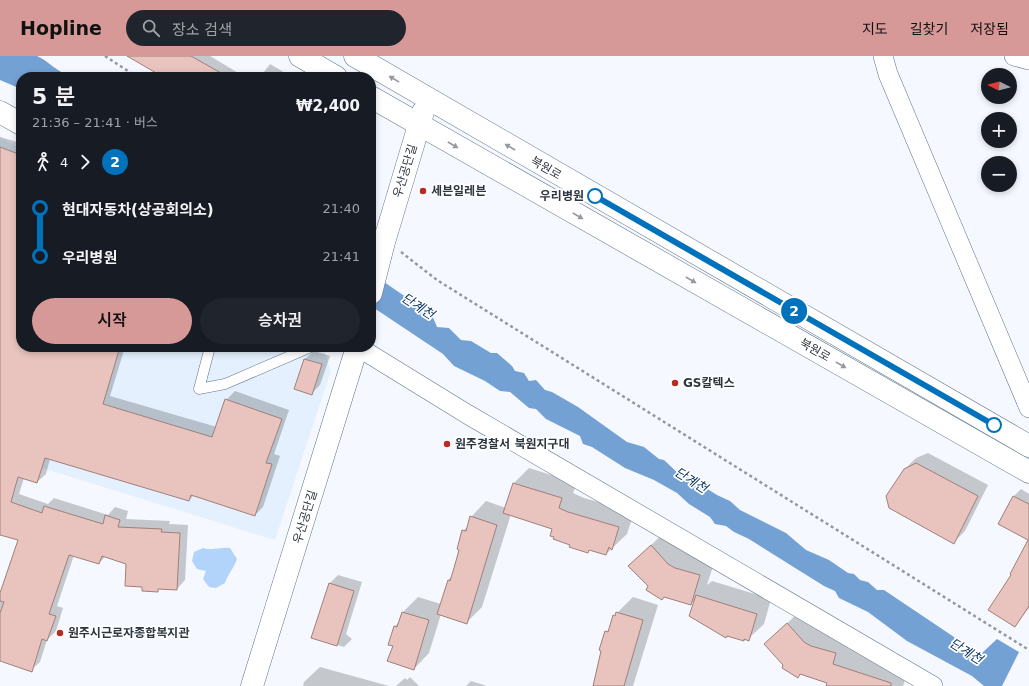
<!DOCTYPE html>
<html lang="ko">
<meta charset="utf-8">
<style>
:root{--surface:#171b24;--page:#20242c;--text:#f1f3f6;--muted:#9ea1a6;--accent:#d79997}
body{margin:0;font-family:"DejaVu Sans","Noto Sans KR",sans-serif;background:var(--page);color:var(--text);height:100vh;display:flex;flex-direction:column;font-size:15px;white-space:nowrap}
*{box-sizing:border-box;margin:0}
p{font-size:13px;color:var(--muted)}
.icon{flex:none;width:22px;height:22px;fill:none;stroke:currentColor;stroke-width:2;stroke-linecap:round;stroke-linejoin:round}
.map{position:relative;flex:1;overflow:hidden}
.details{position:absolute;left:16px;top:16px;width:360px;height:280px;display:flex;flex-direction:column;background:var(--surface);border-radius:16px;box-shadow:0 2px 6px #0003}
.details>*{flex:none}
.badge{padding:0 8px;border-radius:13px;font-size:14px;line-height:26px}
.needle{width:26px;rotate:276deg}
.controls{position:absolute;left:981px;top:12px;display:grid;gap:8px}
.controls a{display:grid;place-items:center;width:36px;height:36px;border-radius:50%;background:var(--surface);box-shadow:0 2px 6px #0003;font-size:20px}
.map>.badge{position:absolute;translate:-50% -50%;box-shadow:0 0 0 2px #fff}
.legs{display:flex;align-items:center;gap:6px;height:44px;padding:0 16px;font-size:13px}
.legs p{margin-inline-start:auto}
.summary{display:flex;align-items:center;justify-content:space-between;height:68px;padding:0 16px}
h1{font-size:22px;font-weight:600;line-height:30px}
.primary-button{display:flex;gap:8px;margin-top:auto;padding:8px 16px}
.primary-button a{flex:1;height:46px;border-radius:24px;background:var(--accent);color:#111;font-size:16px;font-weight:600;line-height:46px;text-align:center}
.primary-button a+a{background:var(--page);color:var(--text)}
ul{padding:0 16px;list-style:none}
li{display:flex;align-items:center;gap:14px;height:48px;font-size:15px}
li i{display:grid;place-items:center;width:6px;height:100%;margin:0 5px;background:currentColor}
li i::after{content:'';width:10px;height:10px;margin:-5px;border:3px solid;border-radius:50%;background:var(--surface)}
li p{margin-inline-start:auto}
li:first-child i{background:linear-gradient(#0000 50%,currentColor 0)}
li:last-child i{background:linear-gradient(currentColor 50%,#0000 0)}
header{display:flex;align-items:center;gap:24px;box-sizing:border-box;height:56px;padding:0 20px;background:var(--accent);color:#111}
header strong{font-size:19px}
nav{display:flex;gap:22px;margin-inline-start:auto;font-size:14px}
.search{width:280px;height:36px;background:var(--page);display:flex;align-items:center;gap:10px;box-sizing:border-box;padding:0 14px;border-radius:22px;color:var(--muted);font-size:15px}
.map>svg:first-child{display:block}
.built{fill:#e4f0fd}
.green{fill:#b2d4fb}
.water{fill:#73a1d4}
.shadow{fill:#0003}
.building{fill:#e9c4be;stroke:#a17f7a}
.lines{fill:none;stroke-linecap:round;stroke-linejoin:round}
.service-casing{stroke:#5f748b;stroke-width:11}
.minor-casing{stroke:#5f748b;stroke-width:20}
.tertiary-casing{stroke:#5f748b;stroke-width:23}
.path{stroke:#9298a0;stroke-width:2.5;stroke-dasharray:3 3;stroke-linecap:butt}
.service{stroke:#fff;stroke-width:10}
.minor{stroke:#fff;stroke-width:19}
.tertiary{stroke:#fff;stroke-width:22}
.oneway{fill:#969aa0}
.line-1-casing{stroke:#fff;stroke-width:9}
.line-1{stroke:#0072bc;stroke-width:6}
.poi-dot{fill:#b82a22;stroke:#fff;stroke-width:1.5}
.stop-1-dot{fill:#fff;stroke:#0072bc;stroke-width:2}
.labels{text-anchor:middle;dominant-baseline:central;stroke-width:3.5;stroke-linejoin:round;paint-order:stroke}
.street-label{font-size:12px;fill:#2d3640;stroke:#fff}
.poi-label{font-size:12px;font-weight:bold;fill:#2d3640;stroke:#fff;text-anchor:start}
.stop-label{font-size:12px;font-weight:bold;fill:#2d3640;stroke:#fff;text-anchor:end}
.water-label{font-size:13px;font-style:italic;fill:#00305e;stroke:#fff}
</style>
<header>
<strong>Hopline</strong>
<div class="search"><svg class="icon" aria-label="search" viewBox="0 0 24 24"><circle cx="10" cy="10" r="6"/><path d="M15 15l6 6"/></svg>장소 검색</div>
<nav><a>지도</a><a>길찾기</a><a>저장됨</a></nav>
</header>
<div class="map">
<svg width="1029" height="630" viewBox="0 0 1029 630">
<rect width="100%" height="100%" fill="#f5f9ff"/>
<!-- built -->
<path class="built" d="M0,81L21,93V291H323L331,315L275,484L0,399Z"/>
<!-- green -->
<path class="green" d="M203,492C213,495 220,491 230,492L237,503C234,512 228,518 225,527L216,532L209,531L203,523L206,515L197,513L192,505L194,496Z"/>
<!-- water -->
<g class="water">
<path d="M0,0H37C49,5 57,17 71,19L72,21H21V33L0,24Z"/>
<path d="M371,217L432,259L437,271L449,272L461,284L471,285L491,297H497L512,310L515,315L524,317L529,325L536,324L545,334L552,336L578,351L627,386L644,391L659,403L664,404L682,421L687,420L717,439L730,445L740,454L786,477L806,494L829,504L848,517L854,518L860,524L868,526L877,534H884L954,581L955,587L964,595L975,594L982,597L997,583L1019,596L1002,630H984L972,620L907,585L868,556L839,542L835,535L824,530L749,483L734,476L726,470L715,468L710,461L689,448L677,437L654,424L625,412L592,391L583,388L580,380L546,363L536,353L529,352L510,336L500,335L485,325L454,310L443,298L371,250Z"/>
</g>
<!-- shadow -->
<g class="shadow">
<path d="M129,0H210L245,21H165Z"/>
<path d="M270,8L289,19L288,21H260Z"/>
<path d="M371,64L375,67L371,74Z"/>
<path d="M0,81L21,87V291H125L110,340L217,371L226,344L235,335L289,354L274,398L280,400L263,451L255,459L194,439L189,444L50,403L46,418L37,426L24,422L19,438L48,448L54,442L108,459L115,451L128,455L126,463L170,465L169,468L188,469L185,524L177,533L160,532L157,535L143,530L127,507L106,500L99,507L74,499L57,550L63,552L56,575L47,584L40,606L31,614L0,604V538L19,483L0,478Z"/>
<path d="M314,295L330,300L320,329L311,338L295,333L305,303Z"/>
<path d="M928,397L988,429L965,475L954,486L905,413L916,402Z"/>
<path d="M529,412L577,427L573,437L584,442L634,456L627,478L606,498L590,493L588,495L571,488L554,472L511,458L482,551L467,566L441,558L429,597L414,613L395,570L400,565L403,556L418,541L441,548L448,524L452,520L455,512L463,475L468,470L471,461L486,445L506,452L514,427Z"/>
<path d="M1021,433L1029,438V484L999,468L1014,440Z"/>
<path d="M667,474L715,504L707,529L712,525L771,543L764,568L748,583L744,584L696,543L691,548L649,530L629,510Z"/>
<path d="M1029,484V552L1015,570L1012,518Z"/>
<path d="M338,519L362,526L346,578L352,583L344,591L313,582L330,527Z"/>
<path d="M633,541L658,549L633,630H593L606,576L610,572L614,560Z"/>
<path d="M803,552L851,582L848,592L909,612L903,630H827L829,626L801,617L798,620L784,609L766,588Z"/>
<path d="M320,611L389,630H303L304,626Z"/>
<path d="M410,621L419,630H396L405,622L407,624Z"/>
<path d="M471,625L487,630H466Z"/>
</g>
<!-- building -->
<g class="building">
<path d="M127,0H191L228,21H163Z"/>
<path d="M0,91L21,99V291H120L103,348L212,381L225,343L282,363L266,407L272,408L255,460L191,439L189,445L45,402L37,427L18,421L11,446L42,457L44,450L103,468L105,459L120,464L118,471L162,473L161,476L180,477L177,534L158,533V536L142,535V531L125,530L126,508L102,500L99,508L69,499L49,558L56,560L47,585L42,583L32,616L0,605V557L4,546L0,545V537L18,484L0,479Z"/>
<path d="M304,303L322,308L312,339L294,333Z"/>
<path d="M916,407L978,440L954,488L889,452L886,440L904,413Z"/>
<path d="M513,427L562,442L559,452L568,456L619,471L612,494L609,491L606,499L589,494L588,497L569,491L570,489L553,483L554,481L550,480L552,473L503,457Z"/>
<path d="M1013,440L1029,448V550L1015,571L988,554L1011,519L1010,518L1028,484L998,468Z"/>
<path d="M470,460L497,469L467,568L437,558L448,524L450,525L454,512L459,494L457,493L462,474L466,475Z"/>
<path d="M651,489L668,508L675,512L700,519L691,549L664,541L662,544L646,534L648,530L628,510Z"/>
<path d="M329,527L354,535L337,590L311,582Z"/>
<path d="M696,539L757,558L749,585L744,583V585L727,580L726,582L689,560Z"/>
<path d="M402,556L429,564L414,614L387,605L393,590L388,589L394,570L397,571Z"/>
<path d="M616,556L643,564L624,630H593L601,595L599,594L605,575L608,576L613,559L615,560Z"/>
<path d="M787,567L804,586L811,590L836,597L833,608L891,627V630H826L827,627L800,618L798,622L782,612L783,609L764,588Z"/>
</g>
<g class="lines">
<defs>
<path id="service" d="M210,291L199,333L225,328L311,291"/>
<g id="minor">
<path d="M883,0L888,18L1029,352"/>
<path d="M1014,0L1029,4"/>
<path d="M358,291L467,358L933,630"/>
</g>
<g id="tertiary">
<path d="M300,0L336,21"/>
<path d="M355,0L1029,390"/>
<path d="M371,41L1029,416"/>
<path d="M0,56L21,68"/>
<path d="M371,237L384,186L423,56"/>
<path d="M252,630L357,291"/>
</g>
</defs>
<!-- service casing -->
<use href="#service" class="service-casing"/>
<!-- minor casing -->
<use href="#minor" class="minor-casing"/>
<!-- tertiary casing -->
<use href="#tertiary" class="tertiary-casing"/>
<!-- path -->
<g class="path">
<path d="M105,0L137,21"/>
<path d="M401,196L437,224L1029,594"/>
</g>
<!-- service -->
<use href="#service" class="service"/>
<!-- minor -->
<use href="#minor" class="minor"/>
<!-- tertiary -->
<use href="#tertiary" class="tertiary"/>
</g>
<!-- one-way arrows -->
<defs><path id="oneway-solid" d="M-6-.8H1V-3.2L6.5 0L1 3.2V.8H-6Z"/></defs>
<g class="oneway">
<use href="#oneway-solid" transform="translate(394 23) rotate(-149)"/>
<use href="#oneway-solid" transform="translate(453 89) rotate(30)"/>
<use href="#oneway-solid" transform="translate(510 91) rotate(-150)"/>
<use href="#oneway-solid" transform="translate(578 160) rotate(30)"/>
<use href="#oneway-solid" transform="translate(691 224) rotate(30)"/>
<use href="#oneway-solid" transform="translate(841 309) rotate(30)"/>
</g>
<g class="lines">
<defs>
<path id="line-1" d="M595,140L994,369"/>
</defs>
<!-- line-1 casing -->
<use href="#line-1" class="line-1-casing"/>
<!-- line-1 -->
<use href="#line-1" class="line-1"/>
</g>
<!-- markers -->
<g class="poi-dot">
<circle cx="423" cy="135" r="4"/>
<circle cx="675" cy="327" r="4"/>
<circle cx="447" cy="388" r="4"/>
<circle cx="60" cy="577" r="4"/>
</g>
<g class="stop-1-dot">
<circle cx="595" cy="140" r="7"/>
<circle cx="994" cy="369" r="7"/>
</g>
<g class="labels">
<!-- street labels -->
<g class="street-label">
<text transform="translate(546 112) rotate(30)">북원로</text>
<text transform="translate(405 115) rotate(-73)">우산공단길</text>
<text transform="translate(815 294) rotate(30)">북원로</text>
<text transform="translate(305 461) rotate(-73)">우산공단길</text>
</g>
<!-- poi labels -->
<g class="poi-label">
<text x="431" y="135">세븐일레븐</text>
<text x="683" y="327">GS칼텍스</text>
<text x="455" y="388">원주경찰서 북원지구대</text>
<text x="68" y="577">원주시근로자종합복지관</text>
</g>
<!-- stop labels -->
<g class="stop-label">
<text x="584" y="140">우리병원</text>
</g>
<!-- water labels -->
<g class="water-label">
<text transform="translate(418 250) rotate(33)">단계천</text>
<text transform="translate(691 424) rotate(32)">단계천</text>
<text transform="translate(966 595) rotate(32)">단계천</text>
</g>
</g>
</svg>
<div class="controls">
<a><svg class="needle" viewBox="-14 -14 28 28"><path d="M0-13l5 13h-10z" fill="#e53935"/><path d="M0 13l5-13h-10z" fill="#9ea1a6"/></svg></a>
<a>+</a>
<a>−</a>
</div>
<b class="badge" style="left:794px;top:255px;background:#0072bc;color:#fff">2</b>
<section class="details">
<div class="summary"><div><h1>5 분</h1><p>21:36 – 21:41 · 버스</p></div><b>₩2,400</b></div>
<div class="legs"><svg class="icon" aria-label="walk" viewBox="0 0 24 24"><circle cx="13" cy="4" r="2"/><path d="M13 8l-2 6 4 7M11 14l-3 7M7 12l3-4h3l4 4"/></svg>4<svg class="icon" aria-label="forward" viewBox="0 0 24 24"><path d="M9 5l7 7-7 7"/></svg><b class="badge" style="background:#0072bc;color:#fff">2</b></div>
<ul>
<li><i style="color:#0072bc"></i><b>현대자동차(상공회의소)</b><p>21:40</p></li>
<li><i style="color:#0072bc"></i><b>우리병원</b><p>21:41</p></li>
</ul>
<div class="primary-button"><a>시작</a><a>승차권</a></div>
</section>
</div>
